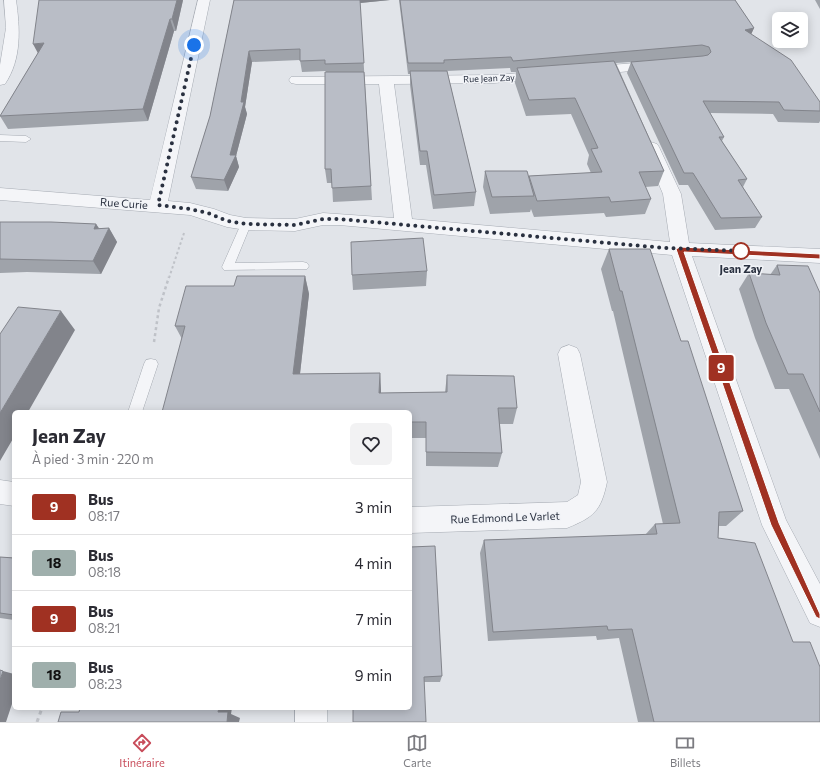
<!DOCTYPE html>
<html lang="fr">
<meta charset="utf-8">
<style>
:root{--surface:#fff;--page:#f2f2f3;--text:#2b2b33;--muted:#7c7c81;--line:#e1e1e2;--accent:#c84c5a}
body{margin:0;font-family:Commissioner,sans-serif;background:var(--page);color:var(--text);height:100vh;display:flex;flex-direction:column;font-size:15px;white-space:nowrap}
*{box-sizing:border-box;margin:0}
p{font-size:13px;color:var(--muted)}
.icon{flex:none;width:22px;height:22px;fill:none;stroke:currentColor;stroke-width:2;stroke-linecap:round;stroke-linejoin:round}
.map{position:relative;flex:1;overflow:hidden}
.side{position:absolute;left:12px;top:410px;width:400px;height:300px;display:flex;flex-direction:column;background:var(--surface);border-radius:6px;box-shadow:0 2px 10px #0003}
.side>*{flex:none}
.badge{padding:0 8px;border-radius:3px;font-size:14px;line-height:26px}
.fabs{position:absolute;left:772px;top:12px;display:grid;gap:8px}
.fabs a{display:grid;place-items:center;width:36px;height:36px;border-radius:6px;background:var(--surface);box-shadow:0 2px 10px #0003;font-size:20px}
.you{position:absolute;width:20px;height:20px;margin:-10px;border:3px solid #fff;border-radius:50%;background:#1a73e8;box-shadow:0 0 0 6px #1a73e833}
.map>.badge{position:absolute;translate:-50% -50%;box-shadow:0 0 0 2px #fff}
.round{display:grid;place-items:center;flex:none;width:42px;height:42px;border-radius:6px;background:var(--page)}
.summary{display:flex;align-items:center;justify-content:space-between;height:68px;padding:0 20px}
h1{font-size:19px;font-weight:700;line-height:30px}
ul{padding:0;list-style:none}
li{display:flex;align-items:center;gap:12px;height:56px;padding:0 20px;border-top:1px solid var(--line)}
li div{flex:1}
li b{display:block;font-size:15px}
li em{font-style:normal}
li .badge{min-width:44px;font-weight:700;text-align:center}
.tab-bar{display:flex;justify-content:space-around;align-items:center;height:56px;border-top:1px solid var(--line);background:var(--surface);font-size:11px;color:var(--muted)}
.tab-bar a{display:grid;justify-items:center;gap:2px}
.tab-bar .active{color:var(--accent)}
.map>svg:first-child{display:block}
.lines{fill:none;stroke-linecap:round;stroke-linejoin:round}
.lane-casing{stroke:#a6abb3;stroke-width:1}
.street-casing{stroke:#a6abb3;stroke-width:1}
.path-far2{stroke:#bfc2c8;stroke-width:2;stroke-dasharray:2.5 2.5;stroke-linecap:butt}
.path-far1{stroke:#bfc2c8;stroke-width:2.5;stroke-dasharray:3 3;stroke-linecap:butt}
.path{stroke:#bfc2c8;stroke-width:3;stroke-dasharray:4 4;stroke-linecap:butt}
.lane{fill:#f4f5f8;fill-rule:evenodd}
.street{fill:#f4f5f8;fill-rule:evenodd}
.wall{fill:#9fa3aa}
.shaded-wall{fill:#82848b}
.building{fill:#b9bdc6;stroke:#82848b}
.line{fill:#a03122;stroke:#fff}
.walk{stroke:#2a3140;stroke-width:4;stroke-dasharray:0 7.2}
.stop-dot{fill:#fff;stroke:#a03122;stroke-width:2}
.labels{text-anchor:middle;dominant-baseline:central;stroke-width:3;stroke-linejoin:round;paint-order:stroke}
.far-street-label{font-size:9px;fill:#2a3140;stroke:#f1f3f7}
.street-label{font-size:11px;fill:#2a3140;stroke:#f1f3f7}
.stop-label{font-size:11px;font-weight:bold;fill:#2a3140;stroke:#f1f3f7}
</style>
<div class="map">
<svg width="820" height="722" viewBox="0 0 820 722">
<rect width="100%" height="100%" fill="#e1e4e9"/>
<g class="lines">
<defs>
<g id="lane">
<path d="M0,135L26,136L31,139L26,142L0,141Z"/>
<path d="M246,220L251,224L235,263L303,262L307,263L309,266L307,269L224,270L222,267L241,224Z"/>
<path d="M151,359L156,360L158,364L142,412H128L144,364L146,360Z"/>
</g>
<g id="street">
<path d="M4,0H16C20,28 22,59 5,84L0,85V65L6,28Z"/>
<path d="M198,0H210L168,201L190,203L214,209L230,215L246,218L295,219L323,213L394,218L379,84H296L291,83L289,80L291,77L494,75L545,71L550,72L552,75L550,78L494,83L394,84L412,219L670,242L663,194L643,147L645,144L651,142L657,144L659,147L681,194L689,243L820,249V263L692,256L786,520L820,584V627L810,623L762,525L672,255L339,225H323L295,231L246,230L227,227L190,215L0,200V188L150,200Z"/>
<path d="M659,61L664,62L666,65L664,68L587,75L582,74L580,71L582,68L587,67Z"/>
<path d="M569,345L577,348L580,354L607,482C601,511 594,517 567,528L410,533V507L567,502L578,495L581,482L558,354L561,348Z"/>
<path d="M0,480L14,482V506L0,504Z"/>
<rect x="295" y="708" width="32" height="14"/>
</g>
</defs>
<!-- lane casing -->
<use href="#lane" class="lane-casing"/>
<!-- street casing -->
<use href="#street" class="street-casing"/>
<!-- path-far2 -->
<path class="path-far2" d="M169,278L184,233"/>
<!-- path-far1 -->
<path class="path-far1" d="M154,342L159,308L169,277"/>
<!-- path -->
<path class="path" d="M37,722L42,708"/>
<!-- lane -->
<use href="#lane" class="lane"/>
<!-- street -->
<use href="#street" class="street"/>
</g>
<!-- wall -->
<g class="wall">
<path d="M183,0L176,31H174L148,121L8,129L0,116L38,53Z"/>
<path d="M234,0H390L360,3L372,200L333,202L332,183H327L325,169L326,71L302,72L300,60L252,62L245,107L247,114L236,156L239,167L228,191L196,189L191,177L210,116Z"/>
<path d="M399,0H735L754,28L751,34L820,102V121L819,123L778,122L773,114L710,113L724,137L722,141L747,179L743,187L762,217L755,228L715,230L688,185H679L627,73L631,62L616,63L664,171L658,186L645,187L651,199L645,214L606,217L604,213L534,217L531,209L530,212L490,214L483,187L485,171L529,176L591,173L587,164L589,155L571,114L526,116L515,83L516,72H511L510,68L447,71L476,192L474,206L433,209L426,165H420L410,85V74H408Z"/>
<path d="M815,0H820V9Z"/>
<path d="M0,222L96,224L99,228H109L117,242L101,274L27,272L0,273Z"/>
<path d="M609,249L681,341L743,511L726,526H719L718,538L820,722H638L619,638L597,640L596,636L488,641L480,553L484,540L645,535L655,524H663L613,311H612L601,269Z"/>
<path d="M777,265L820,293V459L789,389H775L755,338L739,289L749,273L770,275Z"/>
<path d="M427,271L426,286L353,290L352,275Z"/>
<path d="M305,276L309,294L300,374L380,373L381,393L445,392L447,375L517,408L513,424H500L502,453L498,467L426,466V438H410V412L182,339L175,326L234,286Z"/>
<path d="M410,547L442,676L440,682H424L410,708Z"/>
<path d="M0,557L14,558V620L0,618Z"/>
</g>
<!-- shaded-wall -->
<g class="shaded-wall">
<path d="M177,0H183L176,31L172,19Z"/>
<path d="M360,0H390L360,3Z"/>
<path d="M170,19L174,31L148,121L143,109Z"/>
<path d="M754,28L749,39L745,30Z"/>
<path d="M44,43L40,57L33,44Z"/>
<path d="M249,51L252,62L245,107L247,114L236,156L239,167L228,191L224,180L230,155L241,102Z"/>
<path d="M96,224L104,237L94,229Z"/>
<path d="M109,228L117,242L101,274L93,261Z"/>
<path d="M305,276L309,294L298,391L293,374Z"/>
<path d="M61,311L75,330L28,412H14V437L0,461V413Z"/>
<path d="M380,373L381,390V409L379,393Z"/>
<path d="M3,671L14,674V698L6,722H0V680Z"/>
<path d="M219,708H232L231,714L240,718L239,722H227L218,712Z"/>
</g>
<!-- building -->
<g class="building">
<path d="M39,0H177L172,19H170L143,109L0,116L44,43L33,44Z"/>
<path d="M234,0H360L364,63L325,64V60L300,61V49L249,51L241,102H244L230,155H236L224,180L191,177L210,116Z"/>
<path d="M400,0H735L754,28L745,30L791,60L820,102V111L784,110L779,102L703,101L724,137H719L747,179L738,180L762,217L721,218L693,173H684L631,62L703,56L708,55L711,52L709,47L702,45L513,61L511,57L444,60V63H408Z"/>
<path d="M614,61L664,171L639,172L651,199L611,202L609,197L537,201L529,176L602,172L591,149L598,148L575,98L529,100L517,68Z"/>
<path d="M410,71H447L476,192L434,195L427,151H420Z"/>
<path d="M325,72H364L371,186L332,188L331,169H325Z"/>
<path d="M485,171H527L534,196L492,197Z"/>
<path d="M0,222H51L96,224L94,229L109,228L93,261L0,259Z"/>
<path d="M423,238L427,271L352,275L351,242Z"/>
<path d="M609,249H650L681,341H688L743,511L719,512L718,538L755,543L793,642H810L820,667V722H654L632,629L608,630L607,626L493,632L484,540L657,534L655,524L680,523L622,291H620Z"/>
<path d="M777,265L808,266L820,293V412L803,374H788L766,323L749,273L780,275Z"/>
<path d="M237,276H305L293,374L380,373L379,393L447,392V375L514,376L517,408H498L502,453L426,452V422H410V412H162L185,326H175L186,286H234Z"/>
<path d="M18,307L61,311L0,413V334Z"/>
<path d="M435,546L442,676L424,677L426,722H353V708H410V547Z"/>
<path d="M0,557L14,558V615L0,613Z"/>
<path d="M0,670L3,671L0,680Z"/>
<path d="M80,708H219L218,712H228L227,722H58L61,712H79Z"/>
</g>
<!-- line -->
<path class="line" d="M680,247L820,254V259L684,252L779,523L820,614V619L816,617L771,525L676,249Z"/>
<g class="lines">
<!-- walk -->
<path class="walk" d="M194,45L158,205L190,209L208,213L227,221L246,224L295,225L323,219H339L665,248L746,251H741"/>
</g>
<!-- markers -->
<circle class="stop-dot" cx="741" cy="251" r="8"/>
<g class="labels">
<!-- far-street labels -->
<g class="far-street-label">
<text transform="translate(489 78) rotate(-2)">Rue Jean Zay</text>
</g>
<!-- street labels -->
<g class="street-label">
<text transform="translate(124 203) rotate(4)">Rue Curie</text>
<text transform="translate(505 517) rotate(-2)">Rue Edmond Le Varlet</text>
</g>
<!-- stop labels -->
<g class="stop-label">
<text x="741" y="268">Jean Zay</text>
</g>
</g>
</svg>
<div class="fabs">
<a><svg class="icon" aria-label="layers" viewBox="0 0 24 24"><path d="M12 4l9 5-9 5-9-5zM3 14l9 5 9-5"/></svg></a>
</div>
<div class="you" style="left:194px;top:45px"></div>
<b class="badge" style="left:721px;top:368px;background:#a03122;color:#fff">9</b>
<section class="side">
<div class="summary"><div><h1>Jean Zay</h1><p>À pied · 3 min · 220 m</p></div><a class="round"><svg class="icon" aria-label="heart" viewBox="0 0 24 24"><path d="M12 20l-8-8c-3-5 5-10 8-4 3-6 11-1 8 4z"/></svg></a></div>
<ul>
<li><span class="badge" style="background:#a03122;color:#fff">9</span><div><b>Bus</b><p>08:17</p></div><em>3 min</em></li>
<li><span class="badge" style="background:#9fafac;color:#111">18</span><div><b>Bus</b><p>08:18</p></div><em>4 min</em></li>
<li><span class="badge" style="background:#a03122;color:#fff">9</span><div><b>Bus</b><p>08:21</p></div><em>7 min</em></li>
<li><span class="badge" style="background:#9fafac;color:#111">18</span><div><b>Bus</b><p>08:23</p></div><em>9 min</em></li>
</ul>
</section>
</div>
<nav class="tab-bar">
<a class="active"><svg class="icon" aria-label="directions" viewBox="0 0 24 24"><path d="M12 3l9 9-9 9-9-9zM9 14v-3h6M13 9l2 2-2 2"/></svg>Itinéraire</a>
<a><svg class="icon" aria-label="map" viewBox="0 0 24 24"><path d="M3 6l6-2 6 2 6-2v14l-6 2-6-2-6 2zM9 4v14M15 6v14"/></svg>Carte</a>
<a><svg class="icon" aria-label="tickets" viewBox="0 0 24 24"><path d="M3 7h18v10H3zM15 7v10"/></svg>Billets</a>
</nav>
